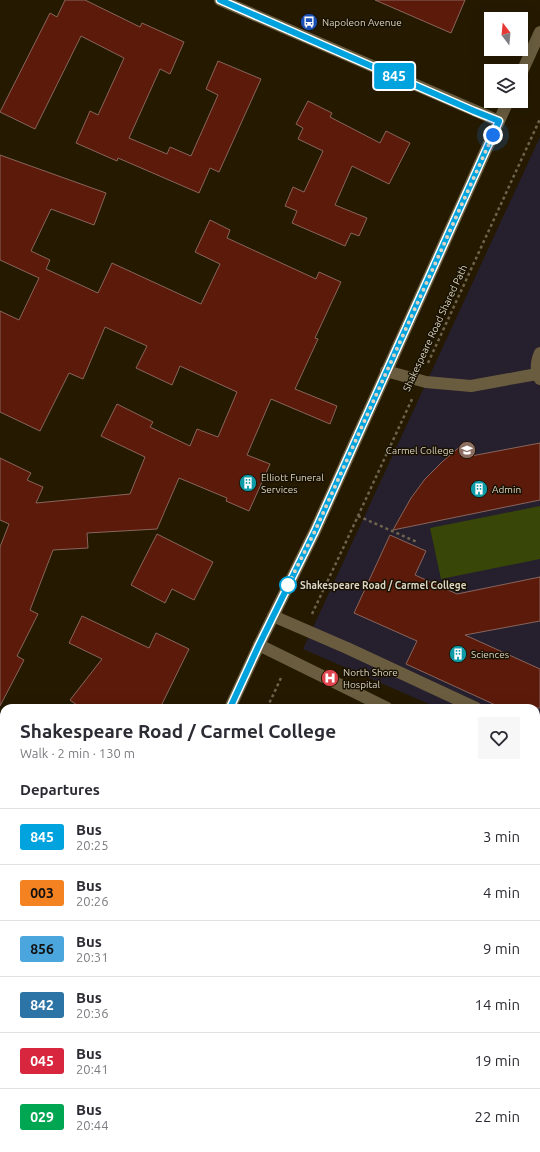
<!DOCTYPE html>
<meta charset="utf-8">
<style>
:root{--surface:#fff;--page:#f7f7f7;--text:#2b2b33;--muted:#7c7c81;--line:#e1e1e2}
body{margin:0;font-family:Ubuntu,sans-serif;background:var(--page);color:var(--text);height:100vh;display:flex;flex-direction:column;font-size:15px;white-space:nowrap}
*{box-sizing:border-box;margin:0}
p{font-size:13px;color:var(--muted)}
.icon{flex:none;width:22px;height:22px;fill:none;stroke:currentColor;stroke-width:2;stroke-linecap:round;stroke-linejoin:round}
.map{position:relative;flex:1;overflow:hidden}
.drawer{position:absolute;left:0px;top:704px;width:540px;height:448px;display:flex;flex-direction:column;background:var(--surface);border-radius:12px 12px 0 0;box-shadow:0 4px 16px #0002}
.drawer>*{flex:none}
.badge{padding:0 8px;border-radius:3px;font-size:14px;line-height:26px}
.needle{width:26px;rotate:344deg}
.tools{position:absolute;left:484px;top:12px;display:grid;gap:8px}
.tools a{display:grid;place-items:center;width:44px;height:44px;border-radius:0px;background:var(--surface);box-shadow:0 4px 16px #0002;font-size:20px}
.you{position:absolute;width:20px;height:20px;margin:-10px;border:3px solid #fff;border-radius:50%;background:#1a73e8;box-shadow:0 0 0 6px #1a73e833}
.map>.badge{position:absolute;translate:-50% -50%;box-shadow:0 0 0 2px #fff}
h2{padding:0 20px;font-size:15px;line-height:36px}
.round{display:grid;place-items:center;flex:none;width:42px;height:42px;border-radius:0px;background:var(--page)}
.overview{display:flex;align-items:center;justify-content:space-between;height:68px;padding:0 20px}
h1{font-size:19px;font-weight:600;line-height:30px}
ul{padding:0;list-style:none}
li{display:flex;align-items:center;gap:12px;height:56px;padding:0 20px;border-top:1px solid var(--line)}
li div{flex:1}
li b{display:block;font-size:15px}
li em{font-style:normal}
li .badge{min-width:44px;font-weight:700;text-align:center}
.map>svg:first-child{display:block}
.education{fill:#261f2e}
.green{fill:#384608}
.building{fill:#5c1a0a;stroke:#88655c}
.lines{fill:none;stroke-linecap:round;stroke-linejoin:round}
.path{stroke:#6e644e;stroke-width:2.5;stroke-dasharray:3 3;stroke-linecap:butt}
.lane{stroke:#6a5d3f;stroke-width:12}
.street{stroke:#6a5d3f;stroke-width:12}
.secondary{stroke:#6a5d3f;stroke-width:12}
.line-casing{stroke:#fff;stroke-width:9}
.line{stroke:#00a3de;stroke-width:6}
.walk{stroke:#dbd4c3;stroke-width:4;stroke-dasharray:0 7.2}
.stop-dot{fill:#fff;stroke:#00a3de;stroke-width:2}
.labels{text-anchor:middle;dominant-baseline:central;stroke-width:3;stroke-linejoin:round;paint-order:stroke}
.poi-label{font-size:10px;fill:#dbd4c3;stroke:#191100;text-anchor:start}
.street-label{font-size:10px;fill:#dbd4c3;stroke:#191100}
.stop-label{font-size:10px;font-weight:bold;fill:#dbd4c3;stroke:#191100;text-anchor:start}
</style>
<div class="map">
<svg width="540" height="1152" viewBox="0 0 540 1152">
<rect width="100%" height="100%" fill="#251a00"/>
<!-- education -->
<path class="education" d="M540,137V753L536,751V708H438L303,649Z"/>
<!-- green -->
<path class="green" d="M540,506V559L441,579L430,528Z"/>
<!-- building -->
<g class="building">
<path d="M65,0H85L140,27L142,23L184,42L170,74L160,69L129,138L167,154L170,147L191,156L218,95L206,89L218,61L261,79L219,172L210,168L199,193L118,158L117,161L76,143L90,111L98,115L124,58L81,36L35,129L0,112L50,13L57,17Z"/>
<path d="M375,0H465L451,33Z"/>
<path d="M308,101L332,113L330,117L380,143L386,131L410,143L389,184L352,166L335,205L367,218L359,236L351,233L345,246L292,223L297,211L285,206L293,187L304,192L323,151L298,139L303,128L296,124Z"/>
<path d="M0,155L106,193L94,225L51,209L31,251L50,260L46,269L98,293L112,263L201,304L220,264L195,252L210,220L230,230L227,238L316,279L319,272L341,282L315,338L318,339L295,389L337,406L330,424L271,399L247,455L270,464L249,511L226,501L227,498L179,478L157,529L87,533L88,548L53,550L30,610L38,614L17,656L24,660L0,706V547L9,524L0,520V458L31,473L27,480L43,487L36,503L130,494L145,457L101,436L117,404L153,422L150,427L190,446L197,429L218,437L237,392L180,366L172,385L136,368L147,346L105,327L83,379L69,373L40,431L0,412V311L19,320L39,278L0,260Z"/>
<path d="M540,443V500L393,530L411,498L425,479L442,462L463,444L466,457Z"/>
<path d="M157,534L213,562L194,600L172,589L165,603L131,585Z"/>
<path d="M390,535L426,551L415,575L457,594L540,577V621L465,635L540,669V708H502L406,664L417,641L354,613Z"/>
<path d="M82,616L149,648L156,633L189,649L160,708H81L70,700L102,659L69,643Z"/>
</g>
<g class="lines">
<!-- path -->
<g class="path">
<path d="M428,363L540,119"/>
<path d="M358,516L417,542"/>
<path d="M312,614L345,544L413,397"/>
<path d="M267,708L281,678"/>
<path d="M536,1110L540,1108"/>
<path d="M62,1152L64,1148"/>
</g>
<!-- lane -->
<g class="lane">
<path d="M540,353C536,362 535,370 540,379"/>
<path d="M386,371L426,382L471,386L537,374"/>
<path d="M273,616L347,648L476,708"/>
<path d="M259,645L387,708"/>
<path d="M536,736L540,738"/>
<path d="M536,781L540,783"/>
<path d="M536,858L540,857"/>
<path d="M4,1010V1021"/>
</g>
<!-- street -->
<path class="street" d="M220,0L499,121"/>
<!-- secondary -->
<g class="secondary">
<path d="M521,74L540,32"/>
<path d="M230,708L259,645L315,531L508,101"/>
<path d="M27,1152L29,1148"/>
</g>
</g>
<g class="lines">
<defs>
<path id="line" d="M220,0L474,111L499,121L315,531L259,645L230,708"/>
</defs>
<!-- line casing -->
<use href="#line" class="line-casing"/>
<!-- line -->
<use href="#line" class="line"/>
<!-- walk -->
<path class="walk" d="M288,585L285,591L315,531L493,135"/>
</g>
<!-- icons -->
<defs>
<symbol id="bus-disc" viewBox="-11 -11 22 22"><circle r="9.5" fill="#1a4fb4" stroke="#191100"/><path d="M-5-6H5V4H4V6H2V4H-2V6H-4V4H-5ZM-3.5-4V0h7V-4ZM-3.5 1.2v1.5H-2V1.2ZM2 1.2v1.5H3.5V1.2Z" fill="#fff"/></symbol>
<symbol id="school-disc" viewBox="-11 -11 22 22"><circle r="9.5" fill="#8d6e63" stroke="#191100"/><path d="M0-5L7-2L0 1L-7-2ZM-4 1L0 2.5L4 1V4Q0 6-4 4Z" fill="#fff"/></symbol>
<symbol id="building-disc" viewBox="-11 -11 22 22"><circle r="9.5" fill="#0f9aa8" stroke="#191100"/><path d="M-4-6H4V6H1V3H-1V6H-4ZM-2.5-4.3h1.7v1.8h-1.7ZM.8-4.3h1.7v1.8H.8ZM-2.5-1h1.7V.8h-1.7ZM.8-1h1.7V.8H.8Z" fill="#fff"/></symbol>
<symbol id="hospital-disc" viewBox="-11 -11 22 22"><circle r="9.5" fill="#e0444e" stroke="#191100"/><path d="M-5-5h3v3.5h4V-5h3V5h-3V1.5h-4V5h-3Z" fill="#fff"/></symbol>
</defs>
<g fill-rule="evenodd">
<use href="#bus-disc" x="299" y="12" width="20" height="20"/>
<use href="#school-disc" x="457" y="440" width="20" height="20"/>
<use href="#building-disc" x="238" y="473" width="20" height="20"/>
<use href="#building-disc" x="469" y="479" width="20" height="20"/>
<use href="#building-disc" x="448" y="644" width="20" height="20"/>
<use href="#hospital-disc" x="320" y="668" width="20" height="20"/>
</g>
<!-- markers -->
<circle class="stop-dot" cx="288" cy="585" r="8"/>
<g class="labels">
<!-- poi labels -->
<g class="poi-label">
<text x="322" y="22">Napoleon Avenue</text>
<text x="454" y="450" text-anchor="end">Carmel College</text>
<text x="261" y="477">Elliott Funeral<tspan x="261" dy="12">Services</tspan></text>
<text x="492" y="489">Admin</text>
<text x="471" y="654">Sciences</text>
<text x="343" y="672">North Shore<tspan x="343" dy="12">Hospital</tspan></text>
</g>
<!-- street labels -->
<g class="street-label">
<text transform="translate(435 328) rotate(-65)">Shakespeare Road Shared Path</text>
</g>
<!-- stop labels -->
<g class="stop-label">
<text x="300" y="585">Shakespeare Road / Carmel College</text>
</g>
</g>
</svg>
<div class="tools">
<a><svg class="needle" viewBox="-14 -14 28 28"><path d="M0-13l5 13h-10z" fill="#e53935"/><path d="M0 13l5-13h-10z" fill="#7c7c81"/></svg></a>
<a><svg class="icon" aria-label="layers" viewBox="0 0 24 24"><path d="M12 4l9 5-9 5-9-5zM3 14l9 5 9-5"/></svg></a>
</div>
<div class="you" style="left:493px;top:135px"></div>
<b class="badge" style="left:394px;top:76px;background:#00a3de;color:#fff">845</b>
<section class="drawer">
<div class="overview"><div><h1>Shakespeare Road / Carmel College</h1><p>Walk · 2 min · 130 m</p></div><a class="round"><svg class="icon" aria-label="heart" viewBox="0 0 24 24"><path d="M12 20l-8-8c-3-5 5-10 8-4 3-6 11-1 8 4z"/></svg></a></div>
<h2>Departures</h2>
<ul>
<li><span class="badge" style="background:#00a3de;color:#fff">845</span><div><b>Bus</b><p>20:25</p></div><em>3 min</em></li>
<li><span class="badge" style="background:#f58220;color:#111">003</span><div><b>Bus</b><p>20:26</p></div><em>4 min</em></li>
<li><span class="badge" style="background:#4ba6dd;color:#111">856</span><div><b>Bus</b><p>20:31</p></div><em>9 min</em></li>
<li><span class="badge" style="background:#2c74a5;color:#fff">842</span><div><b>Bus</b><p>20:36</p></div><em>14 min</em></li>
<li><span class="badge" style="background:#d7263d;color:#fff">045</span><div><b>Bus</b><p>20:41</p></div><em>19 min</em></li>
<li><span class="badge" style="background:#00a651;color:#fff">029</span><div><b>Bus</b><p>20:44</p></div><em>22 min</em></li>
</ul>
</section>
</div>
